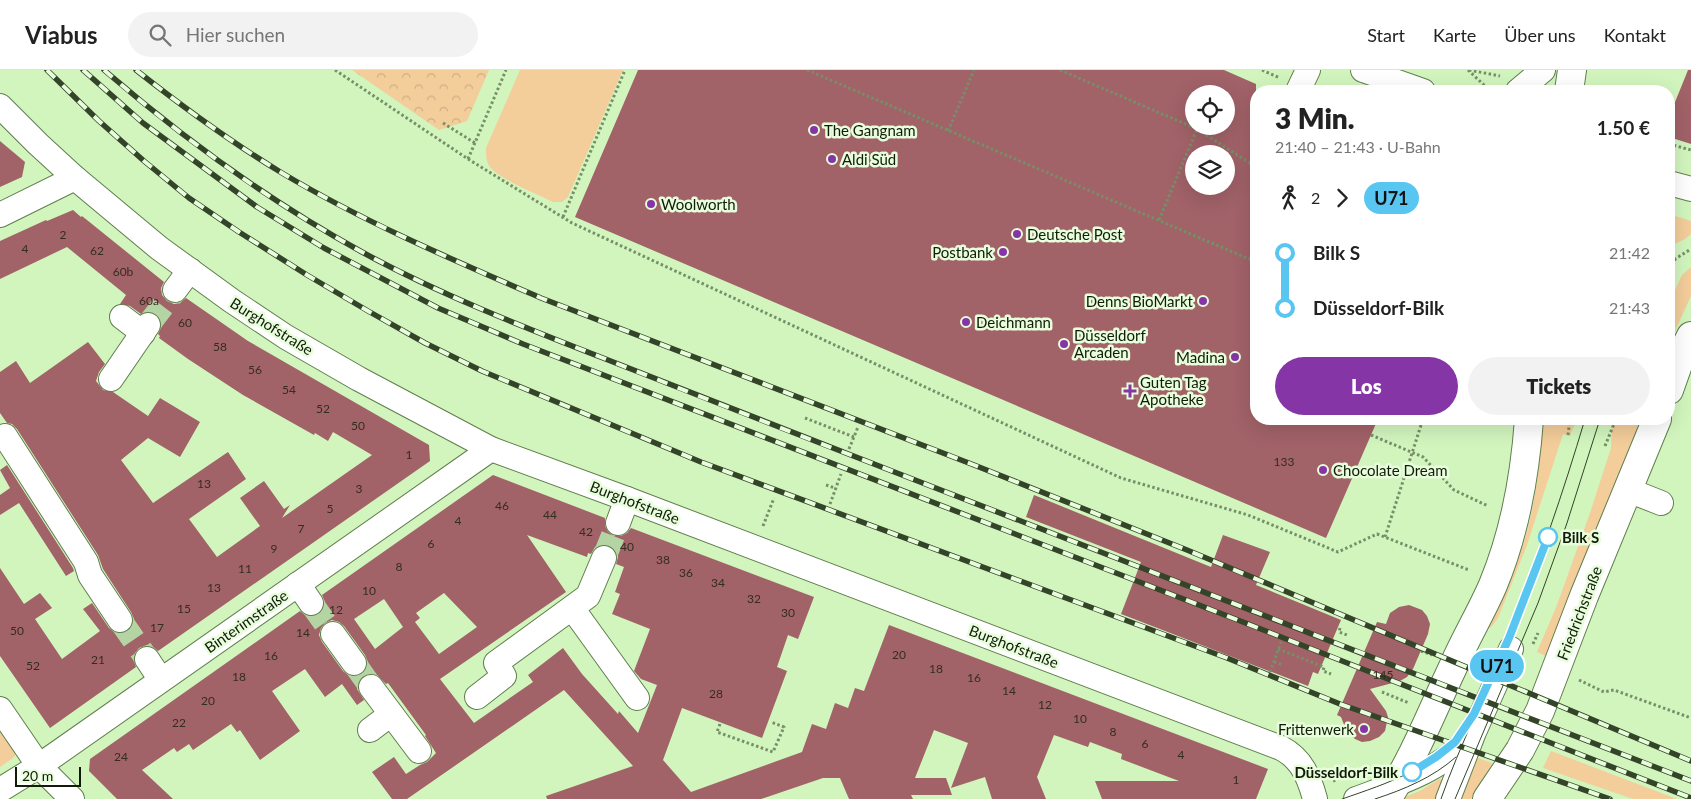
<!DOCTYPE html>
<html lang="de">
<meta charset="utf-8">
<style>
:root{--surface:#fff;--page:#f2f2f2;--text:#222;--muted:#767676;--line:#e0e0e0;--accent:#8535a5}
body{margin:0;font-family:Lato,sans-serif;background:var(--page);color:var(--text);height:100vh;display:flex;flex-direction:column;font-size:19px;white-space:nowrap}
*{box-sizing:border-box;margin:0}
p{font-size:16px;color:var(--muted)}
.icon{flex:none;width:28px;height:28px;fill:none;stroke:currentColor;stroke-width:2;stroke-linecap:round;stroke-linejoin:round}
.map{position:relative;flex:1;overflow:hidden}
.details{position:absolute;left:1250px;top:15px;width:425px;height:340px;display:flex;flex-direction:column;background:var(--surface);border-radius:20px;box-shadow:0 5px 20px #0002}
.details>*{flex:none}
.badge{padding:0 10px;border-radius:16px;font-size:18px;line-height:32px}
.controls{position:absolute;left:1185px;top:15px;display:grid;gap:10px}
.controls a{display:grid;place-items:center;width:50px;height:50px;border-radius:50%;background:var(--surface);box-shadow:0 5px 20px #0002;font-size:25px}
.scale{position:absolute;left:15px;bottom:12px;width:66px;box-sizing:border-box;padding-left:5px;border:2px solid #101c08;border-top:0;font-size:14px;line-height:18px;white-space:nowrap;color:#101c08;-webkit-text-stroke:4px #e8fddc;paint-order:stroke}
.map>.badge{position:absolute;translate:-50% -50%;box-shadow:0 0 0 2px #fff}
.legs{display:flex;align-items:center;gap:8px;height:55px;padding:0 25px;font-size:16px}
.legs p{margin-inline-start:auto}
.headline{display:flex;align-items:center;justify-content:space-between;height:85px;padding:0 25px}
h1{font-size:28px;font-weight:800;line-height:38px}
.action{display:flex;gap:10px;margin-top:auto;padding:10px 25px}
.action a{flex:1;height:58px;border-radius:30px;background:var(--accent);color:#fff;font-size:20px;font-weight:800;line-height:58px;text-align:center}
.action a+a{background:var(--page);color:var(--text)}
ul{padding:0 25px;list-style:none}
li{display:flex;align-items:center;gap:18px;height:55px;font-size:19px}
li i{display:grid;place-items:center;width:8px;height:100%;margin:0 6px;background:currentColor}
li i::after{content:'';width:12px;height:12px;margin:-6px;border:4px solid;border-radius:50%;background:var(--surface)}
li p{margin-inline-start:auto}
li:first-child i{background:linear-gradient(#0000 50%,currentColor 0)}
li:last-child i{background:linear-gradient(currentColor 50%,#0000 0)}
header{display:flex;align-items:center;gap:30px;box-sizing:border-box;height:70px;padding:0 25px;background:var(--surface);border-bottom:1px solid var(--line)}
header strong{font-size:24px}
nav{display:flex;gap:28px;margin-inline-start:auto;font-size:18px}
.search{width:350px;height:45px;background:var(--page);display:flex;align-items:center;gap:12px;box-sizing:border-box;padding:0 18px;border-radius:28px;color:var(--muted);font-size:19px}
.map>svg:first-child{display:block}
.grass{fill:#f3cd9a}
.park{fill:url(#park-crowns)}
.building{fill:#a16268;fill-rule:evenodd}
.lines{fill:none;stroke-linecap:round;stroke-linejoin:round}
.minor-tunnel{stroke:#b5d4a3;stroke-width:24;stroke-dasharray:24 12;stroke-linecap:butt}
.minor-casing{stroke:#607e4d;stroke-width:26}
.major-casing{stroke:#607e4d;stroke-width:30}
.path{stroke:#778f69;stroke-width:3;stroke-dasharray:2.5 2.5;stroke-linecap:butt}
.minor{stroke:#fff;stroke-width:24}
.major{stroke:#fff;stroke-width:28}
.tram{stroke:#334429;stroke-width:1}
.rail-casing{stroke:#334429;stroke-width:5.5}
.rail{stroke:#e8fddc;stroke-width:4;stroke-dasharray:11;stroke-linecap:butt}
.line-1-casing{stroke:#fff;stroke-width:11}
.line-1{stroke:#59c6f2;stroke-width:8}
.poi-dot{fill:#8535a5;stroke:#e8fddc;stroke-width:2}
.stop-1-dot{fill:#fff;stroke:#59c6f2;stroke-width:2.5}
.labels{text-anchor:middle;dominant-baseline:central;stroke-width:5;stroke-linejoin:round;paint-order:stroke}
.number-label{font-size:12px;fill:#342e20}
.poi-label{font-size:15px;fill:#101c08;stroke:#e8fddc;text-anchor:start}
.street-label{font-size:15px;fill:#101c08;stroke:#e8fddc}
.stop-label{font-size:15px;font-weight:bold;fill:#101c08;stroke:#e8fddc;text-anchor:start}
</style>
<header>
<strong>Viabus</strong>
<div class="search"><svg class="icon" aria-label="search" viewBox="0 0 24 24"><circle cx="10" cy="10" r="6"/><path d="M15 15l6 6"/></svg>Hier suchen</div>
<nav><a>Start</a><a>Karte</a><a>Über uns</a><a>Kontakt</a></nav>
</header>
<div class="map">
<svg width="1691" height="729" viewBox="0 0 1691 729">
<defs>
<pattern id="park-crowns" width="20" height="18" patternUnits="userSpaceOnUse" patternTransform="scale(1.25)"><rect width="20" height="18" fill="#f3cd9a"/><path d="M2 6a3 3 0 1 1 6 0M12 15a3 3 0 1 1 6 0" fill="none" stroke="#cfaf83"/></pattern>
</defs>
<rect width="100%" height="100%" fill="#d2f5be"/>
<!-- grass -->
<g class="grass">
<path d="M520,0H623L568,127L562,132H553C537,124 501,110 490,97C486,92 486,84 486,78Z"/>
<path d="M1669,144L1691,151V164L1685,169L1669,177Z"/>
<path d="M1691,197V226L1669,274V233L1682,205Z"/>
<path d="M1543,349H1577L1570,366L1563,364L1527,475L1498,548L1493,555L1488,559C1505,523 1523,484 1531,444C1538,413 1541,381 1543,349Z"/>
<path d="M1612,349H1646L1549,583L1546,586L1537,582L1557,535L1590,443L1611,378Z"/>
<path d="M0,646L22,677L13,688L0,697Z"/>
<path d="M1551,681L1677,729H1633L1543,698Z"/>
<path d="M1478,688L1492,693L1489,705L1471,729H1460Z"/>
<path d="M1439,709L1442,710L1435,729H1400L1420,721Z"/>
</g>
<!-- park -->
<path class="park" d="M352,0H489L467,51L439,60Z"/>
<!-- building -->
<g class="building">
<path d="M638,0H1224L1256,14V349H1378L1326,468L575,147ZM1194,24H1226V56H1194ZM1194,84H1226V116H1194Z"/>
<path d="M1688,0H1691V74L1669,67V47Z"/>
<path d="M0,71L25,92L22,107L0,117Z"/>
<path d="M73,140L81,147L82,146L164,212L161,218L162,225L167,231L174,234L180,233L186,228L248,271L429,375L430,391L158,581L153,577L147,575L139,578L135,583L133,589L136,597L50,658L0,586V498L24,534L40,523L52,538L35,549L62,589L100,561L83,539L92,533L109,558L114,562L121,564L128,561L132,556L134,549L131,542L103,499L98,485L17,359L12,354L7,353L0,343V302L16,291L30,313L88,272L105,294L99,302L96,311L103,320L113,322L148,346L160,328L200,352L180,387L148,368L121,390L153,433L228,382L246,409L189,449L217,487L260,456L240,428L264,411L284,439L290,435L282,448L372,385L333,362L328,371L315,363L314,365L243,325L188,289L159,268L160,266L158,264L162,256L160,249L156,244L149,241L141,244L130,236L120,234L126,225L67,177L0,209V171L46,150L47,151Z"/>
<path d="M7,395L73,498L74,501L66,506L19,433L0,445V425L10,418L0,400Z"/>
<path d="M493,405L605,448V456L608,462L613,466H621L627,463L631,458L814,527L798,569L788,565L777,597L787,601L762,668L682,638L663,690L691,722L802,682L812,654L826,659L835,633L848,638L855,618L864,621L889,555L1268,699L1256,729H1102L1095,711H1179L1121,689L1122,684L1090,672L1088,677L1054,665L1037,707L1046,729H992L985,707L951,718L968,673L934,660L915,708H946L952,725H911L913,729H849L840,708H823L761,729H547L546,726L633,696L564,620L407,729H392L372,702L394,687L406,704L420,695L427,692L436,683L425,666L426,665L388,613L386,614L377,605L369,603L362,606L359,611L357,619L364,630L357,635L342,614L325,627L305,599L272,621L300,661L260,690L240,660L237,662L231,654L193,680L189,674L177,682L174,678L142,700L173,729H117L89,701L90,689L300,541L305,545L312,547L319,544L324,538L325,532L322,525ZM527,465L587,487L588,483L591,484L595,477L602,474L610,476L615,480L618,487L616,494L624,497L615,522L620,524L612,544L650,559L634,601L641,609L657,615L638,663L619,641L618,644L582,604L563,578L528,605L533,612L474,653L440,609L566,522ZM444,523L477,557L439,584L415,552L420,548L416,543ZM384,529L403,557L375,579L354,549ZM332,550L339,552L344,556L365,585L368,592L367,598L362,604L355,607L348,605L343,601L322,572L319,565L321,558L325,553Z"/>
<path d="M1034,425L1211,497L1223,465L1270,482L1256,515L1341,550L1318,604L1313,602L1308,616L1121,544L1141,492L1026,447Z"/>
<path d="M1409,535L1422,540L1427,546L1430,554L1428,564L1413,599L1407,607L1400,611L1370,619L1386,641L1388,647L1385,661L1379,667L1370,671L1362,672L1355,669L1347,662L1341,647L1337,645L1377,552L1386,554L1390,543L1399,537Z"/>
</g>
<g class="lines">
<!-- minor-tunnel -->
<g class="minor-tunnel">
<path d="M148,255L175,220"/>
<path d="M604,488L618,453"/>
<path d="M311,533L333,564"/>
<path d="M120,550L147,589"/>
<path d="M354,593L371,617"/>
</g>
<defs>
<g id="minor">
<path d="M1363,0L1423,21"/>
<path d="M1298,21L1308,0"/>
<path d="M1518,21L1543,0"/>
<path d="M0,36L38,74L75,108L159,178L232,231L286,267L359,309L491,379L627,429L1281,678C1302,689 1309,707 1315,729"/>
<path d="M1669,113L1691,119"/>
<path d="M0,145L75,108"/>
<path d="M175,220L190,200"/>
<path d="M122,247L143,263"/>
<path d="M111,309L148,255"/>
<path d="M5,366L86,492L90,505L120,550"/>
<path d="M1628,420L1661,433"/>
<path d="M618,453L627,429"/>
<path d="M298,514L311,533"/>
<path d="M572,538L637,628"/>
<path d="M333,564L354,593"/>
<path d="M147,589L161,610"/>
<path d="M371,617L419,681"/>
<path d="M477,627L504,606L496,593L588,526L604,488"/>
<path d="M0,639L39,696L72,729"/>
<path d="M370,660L391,644"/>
<path d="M0,720L39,696L491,379"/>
<path d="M1356,729C1396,714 1440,701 1470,668"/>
<path d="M1448,729L1474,662L1511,579"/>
</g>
<g id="major">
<path d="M1569,21L1572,0"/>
<path d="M1669,320L1681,286L1691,266"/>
<path d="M1387,729C1414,688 1432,641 1453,597C1465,569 1481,543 1493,515C1515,462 1525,406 1529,349"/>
<path d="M1487,729L1520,680L1540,641L1584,526L1657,349"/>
</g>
</defs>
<!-- minor casing -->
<use href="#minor" class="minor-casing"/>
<!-- major casing -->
<use href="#major" class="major-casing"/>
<!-- path -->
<g class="path">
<path d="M335,0L468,89L572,153L1121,408L1248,445L1338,482L1377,464L1469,500"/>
<path d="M807,0L1256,192"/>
<path d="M1060,0L1197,59L1256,97"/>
<path d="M1262,0L1280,8"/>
<path d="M1468,0L1484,15L1497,21"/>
<path d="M1469,0L1500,6"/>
<path d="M1325,17L1337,21"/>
<path d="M443,53L475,73"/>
<path d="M948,61L974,0"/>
<path d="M1669,74L1691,80"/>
<path d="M468,89L506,0"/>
<path d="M563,147L625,0"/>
<path d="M1159,150L1197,59"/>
<path d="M1669,188L1675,189L1691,179"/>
<path d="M1669,210L1675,189"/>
<path d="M805,348L854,367"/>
<path d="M1371,365L1423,387L1454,420L1488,436"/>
<path d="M1568,365L1570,349"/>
<path d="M1605,376L1616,349"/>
<path d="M849,379L858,357"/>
<path d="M826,415L835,418"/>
<path d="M830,434L841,404"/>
<path d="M763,456L774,428"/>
<path d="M1385,467L1423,349"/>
<path d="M1340,558L1339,562L1347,565"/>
<path d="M1533,574L1538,563"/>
<path d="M1278,579L1324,597L1323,601L1331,604"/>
<path d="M1421,581L1432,585"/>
<path d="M1274,592L1283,595"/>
<path d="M1270,602L1281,572"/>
<path d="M1579,610L1604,622L1614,620L1691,648"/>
<path d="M1382,622L1409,633"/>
<path d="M720,654L717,662L773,682L784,657L771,652"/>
<path d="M1333,711L1348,705"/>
</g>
<!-- minor -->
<use href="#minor" class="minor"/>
<!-- major -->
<use href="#major" class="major"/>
<!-- tram -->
<g class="tram">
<path d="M1342,729C1388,713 1436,698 1466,657"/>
<path d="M1375,729C1405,719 1432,708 1456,687"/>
<path d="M1441,729C1460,674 1487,622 1509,568C1538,496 1563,423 1585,349"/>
<path d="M1455,729L1538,533L1567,453L1600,349"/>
</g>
<defs>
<g id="rail">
<path d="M47,0L99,51L144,91L189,128L239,162L307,205L368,241L425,273L482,301L701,392L1227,588L1340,634L1610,729"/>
<path d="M83,0L143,53L257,137L324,178L438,238L523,274L1243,552L1691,728"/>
<path d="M104,0C184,69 269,131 362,182C439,224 521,256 603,288C701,327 799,365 897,403C1162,506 1427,608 1691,711"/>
<path d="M136,0C183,37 231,72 282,103C364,152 453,190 541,228L974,395L1187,480L1691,691"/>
</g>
</defs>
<!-- rail casing -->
<use href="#rail" class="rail-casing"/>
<!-- rail -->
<use href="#rail" class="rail"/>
</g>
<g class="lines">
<defs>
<path id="line-1" d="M1412,702L1436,687L1455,672L1474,644L1509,568L1548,467"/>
</defs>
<!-- line-1 casing -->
<use href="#line-1" class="line-1-casing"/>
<!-- line-1 -->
<use href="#line-1" class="line-1"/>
</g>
<!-- markers -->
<g class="poi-dot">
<circle cx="814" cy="60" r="5"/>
<circle cx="832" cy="89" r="5"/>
<circle cx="651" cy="134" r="5"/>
<circle cx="1017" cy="164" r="5"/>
<circle cx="1003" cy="182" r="5"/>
<circle cx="1203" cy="231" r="5"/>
<circle cx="966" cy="252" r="5"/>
<circle cx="1064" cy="274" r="5"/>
<circle cx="1235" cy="287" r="5"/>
<path d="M1127.5 313.5h5v5h5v5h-5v5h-5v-5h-5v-5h5z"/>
<circle cx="1323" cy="400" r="5"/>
<circle cx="1364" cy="659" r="5"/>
</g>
<g class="stop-1-dot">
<circle cx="1548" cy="467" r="9"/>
<circle cx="1412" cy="702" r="9"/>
</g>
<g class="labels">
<!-- number labels -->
<g class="number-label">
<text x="63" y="164">2</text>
<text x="25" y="178">4</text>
<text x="97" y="180">62</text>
<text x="123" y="201">60b</text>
<text x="149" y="230">60a</text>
<text x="185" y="252">60</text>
<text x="220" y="276">58</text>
<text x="255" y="299">56</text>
<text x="289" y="319">54</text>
<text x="323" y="338">52</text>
<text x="358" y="355">50</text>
<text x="409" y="384">1</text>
<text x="1284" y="391">133</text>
<text x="204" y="413">13</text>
<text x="359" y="418">3</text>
<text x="502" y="435">46</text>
<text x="330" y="438">5</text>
<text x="550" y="444">44</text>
<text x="458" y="450">4</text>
<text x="301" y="458">7</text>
<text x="586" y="461">42</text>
<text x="431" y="473">6</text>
<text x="627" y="476">40</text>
<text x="274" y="478">9</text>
<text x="663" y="489">38</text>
<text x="399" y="496">8</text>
<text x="245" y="498">11</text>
<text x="686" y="502">36</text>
<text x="718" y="512">34</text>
<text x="214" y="517">13</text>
<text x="369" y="520">10</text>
<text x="754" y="528">32</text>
<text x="184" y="538">15</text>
<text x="336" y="539">12</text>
<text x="788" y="542">30</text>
<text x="157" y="557">17</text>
<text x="17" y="560">50</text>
<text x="303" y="562">14</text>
<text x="899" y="584">20</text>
<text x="271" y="585">16</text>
<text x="98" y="589">21</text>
<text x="33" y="595">52</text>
<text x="936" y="598">18</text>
<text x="1383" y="604">145</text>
<text x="239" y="606">18</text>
<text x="974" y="607">16</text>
<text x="1009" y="620">14</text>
<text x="716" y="623">28</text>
<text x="208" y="630">20</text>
<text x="1045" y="634">12</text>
<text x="1080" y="648">10</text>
<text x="179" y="652">22</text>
<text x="1113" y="661">8</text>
<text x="1145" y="673">6</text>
<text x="1181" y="684">4</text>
<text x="121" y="686">24</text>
<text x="1236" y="709">1</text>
</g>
<!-- poi labels -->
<g class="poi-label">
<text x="824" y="60">The Gangnam</text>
<text x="842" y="89">Aldi Süd</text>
<text x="661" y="134">Woolworth</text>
<text x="1027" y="164">Deutsche Post</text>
<text x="993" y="182" text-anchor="end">Postbank</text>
<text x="1193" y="231" text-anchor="end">Denns BioMarkt</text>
<text x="976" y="252">Deichmann</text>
<text x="1074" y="265">Düsseldorf<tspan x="1074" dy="17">Arcaden</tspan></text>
<text x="1225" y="287" text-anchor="end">Madina</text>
<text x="1140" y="312">Guten Tag<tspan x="1140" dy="17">Apotheke</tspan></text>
<text x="1333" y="400">Chocolate Dream</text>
<text x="1354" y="659" text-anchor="end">Frittenwerk</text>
</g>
<!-- street labels -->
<g class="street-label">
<text transform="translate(272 256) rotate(32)">Burghofstraße</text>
<text transform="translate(635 432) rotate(21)">Burghofstraße</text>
<text transform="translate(1579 543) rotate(-69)">Friedrichstraße</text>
<text transform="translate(246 551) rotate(-35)">Binterimstraße</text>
<text transform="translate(1014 576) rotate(21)">Burghofstraße</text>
</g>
<!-- stop labels -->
<g class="stop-label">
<text x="1562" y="467">Bilk S</text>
<text x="1398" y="702" text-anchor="end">Düsseldorf-Bilk</text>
</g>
</g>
</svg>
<div class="controls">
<a><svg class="icon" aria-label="locate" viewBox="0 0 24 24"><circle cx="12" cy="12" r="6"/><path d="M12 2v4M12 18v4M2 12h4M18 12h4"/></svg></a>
<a><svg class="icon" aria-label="layers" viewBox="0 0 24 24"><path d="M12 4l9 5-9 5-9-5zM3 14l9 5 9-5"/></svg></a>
</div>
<div class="scale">20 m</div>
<b class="badge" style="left:1497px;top:596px;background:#59c6f2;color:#111">U71</b>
<section class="details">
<div class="headline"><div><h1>3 Min.</h1><p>21:40 – 21:43 · U-Bahn</p></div><b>1.50 €</b></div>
<div class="legs"><svg class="icon" aria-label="walk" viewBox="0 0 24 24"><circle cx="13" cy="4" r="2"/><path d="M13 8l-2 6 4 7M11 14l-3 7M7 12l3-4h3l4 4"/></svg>2<svg class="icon" aria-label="forward" viewBox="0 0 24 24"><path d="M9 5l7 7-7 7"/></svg><b class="badge" style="background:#59c6f2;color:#111">U71</b></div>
<ul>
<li><i style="color:#59c6f2"></i><b>Bilk S</b><p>21:42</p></li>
<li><i style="color:#59c6f2"></i><b>Düsseldorf-Bilk</b><p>21:43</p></li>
</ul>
<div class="action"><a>Los</a><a>Tickets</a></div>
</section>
</div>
